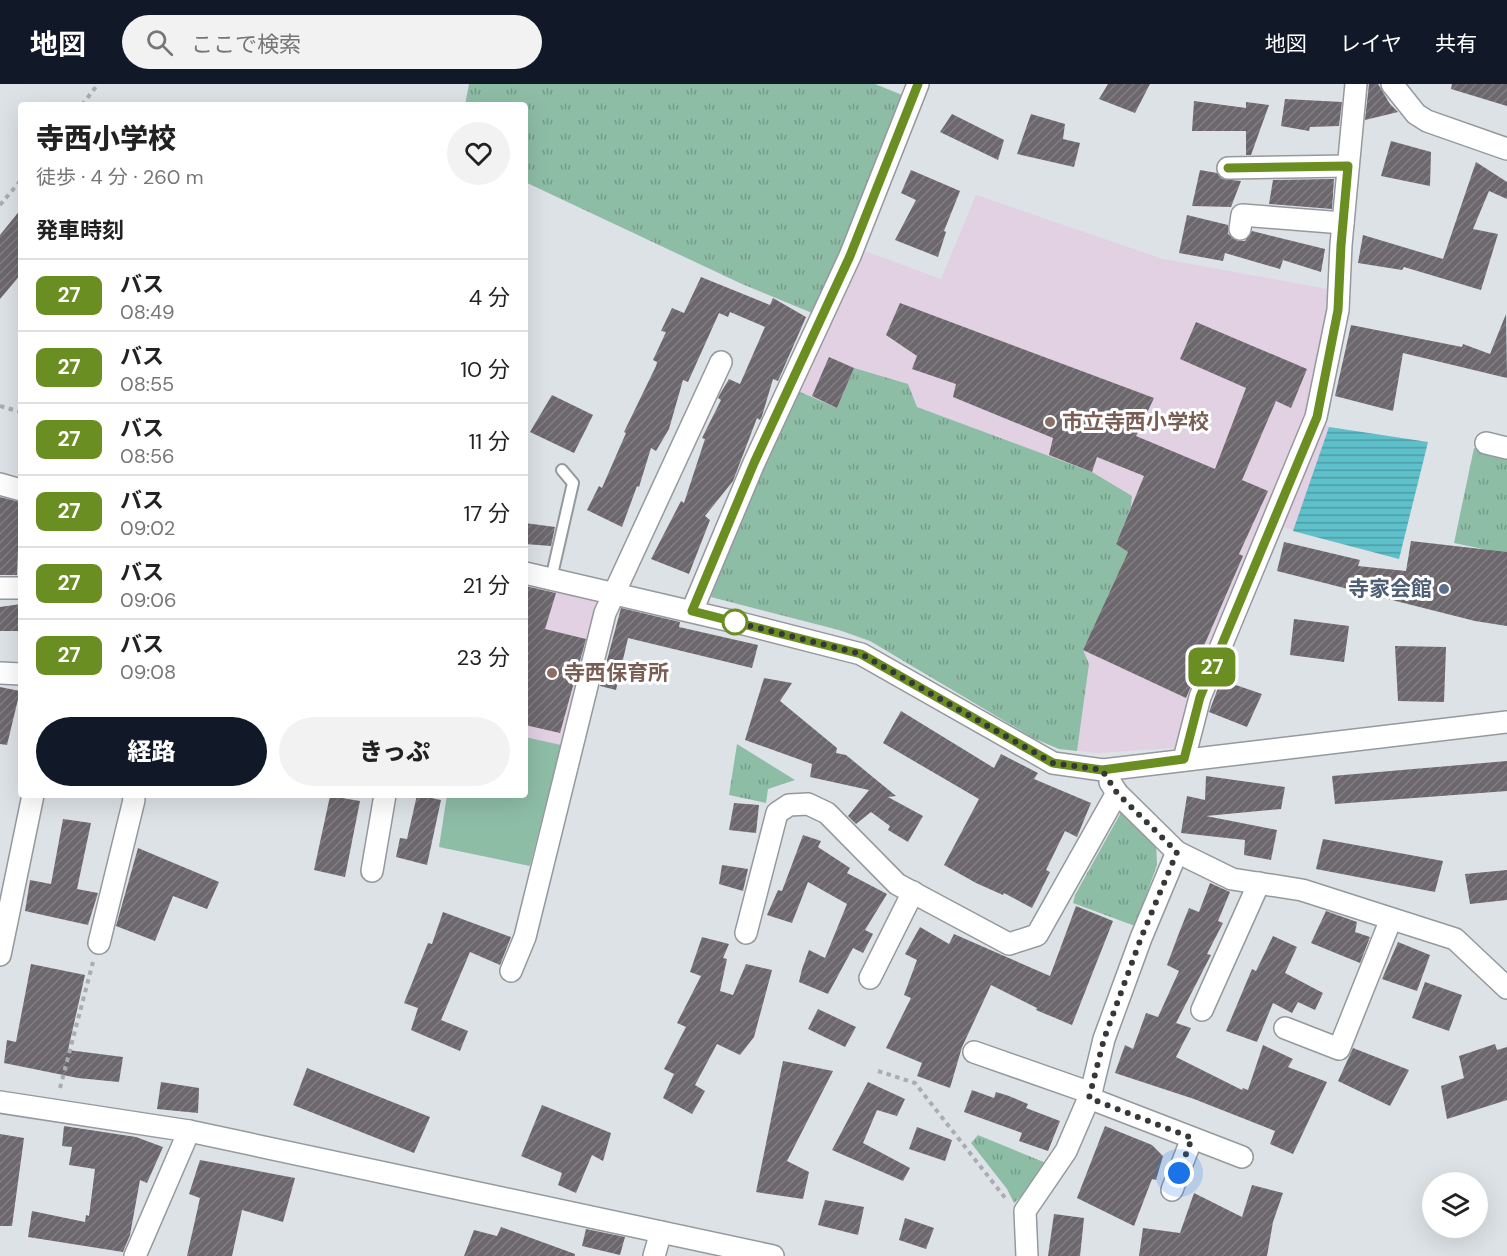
<!DOCTYPE html>
<html lang="ja">
<meta charset="utf-8">
<style>
:root{--surface:#fff;--page:#f2f2f2;--text:#222;--muted:#767676;--line:#e0e0e0;--accent:#111827}
body{margin:0;font-family:"DM Sans","Noto Sans JP",sans-serif;background:var(--page);color:var(--text);height:100vh;display:flex;flex-direction:column;font-size:22px;white-space:nowrap}
*{box-sizing:border-box;margin:0}
p{font-size:20px;color:var(--muted)}
.icon{flex:none;width:33px;height:33px;fill:none;stroke:currentColor;stroke-width:2;stroke-linecap:round;stroke-linejoin:round}
.map{position:relative;flex:1;overflow:hidden}
.panel{position:absolute;left:18px;top:18px;width:510px;height:696px;display:flex;flex-direction:column;background:var(--surface);border-radius:6px;box-shadow:0 6px 24px #0002}
.panel>*{flex:none}
.badge{padding:0 12px;border-radius:9px;font-size:21px;line-height:39px}
.fabs{position:absolute;left:1422px;top:1088px;display:grid;gap:12px}
.fabs a{display:grid;place-items:center;width:66px;height:66px;border-radius:50%;background:var(--surface);box-shadow:0 6px 24px #0002;font-size:30px}
.you{position:absolute;width:30px;height:30px;margin:-15px;border:4px solid #fff;border-radius:50%;background:#1a73e8;box-shadow:0 0 0 9px #1a73e833}
.map>.badge{position:absolute;translate:-50% -50%;box-shadow:0 0 0 3px #fff}
h2{padding:0 18px;font-size:22px;line-height:54px}
.round{display:grid;place-items:center;flex:none;width:63px;height:63px;border-radius:32px;background:var(--page)}
.headline{display:flex;align-items:center;justify-content:space-between;height:102px;padding:0 18px}
h1{font-size:28px;font-weight:800;line-height:45px}
.primary-button{display:flex;gap:12px;margin-top:auto;padding:12px 18px}
.primary-button a{flex:1;height:69px;border-radius:36px;background:var(--accent);color:#fff;font-size:24px;font-weight:800;line-height:69px;text-align:center}
.primary-button a+a{background:var(--page);color:var(--text)}
ul{padding:0;list-style:none}
li{display:flex;align-items:center;gap:18px;height:72px;padding:0 18px;border-top:2px solid var(--line)}
li div{flex:1}
li b{display:block;font-size:22px}
li em{font-style:normal}
li .badge{min-width:66px;font-weight:700;text-align:center}
header{display:flex;align-items:center;gap:36px;box-sizing:border-box;height:84px;padding:0 30px;background:var(--accent);color:#fff}
header strong{font-size:28px}
nav{display:flex;gap:33px;margin-inline-start:auto;font-size:21px}
.search{width:420px;height:54px;background:var(--page);display:flex;align-items:center;gap:15px;box-sizing:border-box;padding:0 21px;border-radius:33px;color:var(--muted);font-size:22px}
.map>svg:first-child{display:block}
.education{fill:#e1d1e3}
.grass{fill:url(#grass-tufts)}
.garden{fill:#8ebda6}
.water{fill:url(#water-rules)}
.building{fill:url(#building-hatch)}
.lines{fill:none;stroke-linecap:round;stroke-linejoin:round}
.service-casing{stroke:#95999e;stroke-width:14}
.minor-casing{stroke:#95999e;stroke-width:24}
.path{stroke:#a9adb1;stroke-width:4;stroke-dasharray:4.5 4.5;stroke-linecap:butt}
.service{stroke:#fff;stroke-width:10}
.minor{stroke:#fff;stroke-width:21}
.line-casing{stroke:#fff;stroke-width:14}
.line{stroke:#6b8e23;stroke-width:9}
.walk{stroke:#353739;stroke-width:6;stroke-dasharray:0 10.8}
.education-dot{fill:#8d6e63;stroke:#fff;stroke-width:2}
.service-dot{fill:#5c6f8a;stroke:#fff;stroke-width:2}
.stop-dot{fill:#fff;stroke:#6b8e23;stroke-width:3}
.labels{text-anchor:middle;dominant-baseline:central;stroke-width:6;stroke-linejoin:round;paint-order:stroke}
.education-label{font-size:21px;font-weight:bold;fill:#785e54;stroke:#fff;text-anchor:start}
.service-label{font-size:21px;font-weight:bold;fill:#4e5e75;stroke:#fff;text-anchor:end}
</style>
<header>
<strong>地図</strong>
<div class="search"><svg class="icon" aria-label="search" viewBox="0 0 24 24"><circle cx="10" cy="10" r="6"/><path d="M15 15l6 6"/></svg>ここで検索</div>
<nav><a>地図</a><a>レイヤ</a><a>共有</a></nav>
</header>
<div class="map">
<svg width="1507" height="1172" viewBox="0 0 1507 1172">
<defs>
<pattern id="grass-tufts" width="24" height="20" patternUnits="userSpaceOnUse" patternTransform="scale(1.5)"><rect width="24" height="20" fill="#8ebda6"/><path d="M3 7l-1-3M5 7V3M7 7l1-3M15 17l-1-3M17 17v-4M19 17l1-3" fill="none" stroke="#759a88"/></pattern>
<pattern id="water-rules" width="6" height="5" patternUnits="userSpaceOnUse" patternTransform="scale(1.5)"><rect width="6" height="5" fill="#5ec0ca"/><path d="M0 2.5h6" fill="none" stroke="#4e9da5"/></pattern>
<pattern id="building-hatch" width="6" height="6" patternUnits="userSpaceOnUse" patternTransform="scale(1.5)"><rect width="6" height="6" fill="#6c676c"/><path d="M-1 1l2-2M0 6l6-6M5 7l2-2" fill="none" stroke="#827e82"/></pattern>
</defs>
<rect width="100%" height="100%" fill="#dde2e7"/>
<!-- education -->
<g class="education">
<path d="M469,0H875L854,163L941,195L976,111L1163,175L1339,207L1317,333L1329,343L1428,358L1399,475L1272,440L1186,663L1099,669L1059,665L1033,654L928,589L870,557L839,546L711,513L821,233L742,200L525,98V21H465Z"/>
<path d="M525,498L597,516L530,782L439,763L447,711H525Z"/>
</g>
<!-- grass -->
<g class="grass">
<path d="M469,0H875L912,15L822,233L742,200L525,98V21H465Z"/>
<path d="M854,284L908,300L917,323L1092,388L1132,412L1131,423L1116,460L1128,468L1083,566L1089,580L1077,667L1059,665L1033,654L870,557L839,546L711,513L791,304L837,324Z"/>
<path d="M1474,364L1507,373V470L1454,459Z"/>
<path d="M737,660L795,696L768,705L766,719L729,711Z"/>
<path d="M1123,725L1156,755L1157,781L1135,842L1073,819L1075,811Z"/>
<path d="M978,1051L1046,1079L1028,1106L1014,1119L1007,1105L971,1059Z"/>
</g>
<!-- garden -->
<path class="garden" d="M525,653L561,661L530,782L439,763L447,711H525Z"/>
<!-- water -->
<path class="water" d="M1329,343L1428,358L1399,475L1293,447Z"/>
<!-- building -->
<g class="building">
<path d="M1108,0H1150L1135,29L1099,15Z"/>
<path d="M1369,0H1378L1390,20L1398,28L1365,36Z"/>
<path d="M1452,0H1507V22L1451,5Z"/>
<path d="M1285,15L1342,18L1339,42L1310,43L1309,47L1281,42Z"/>
<path d="M1194,17L1246,24V18L1269,21L1251,71H1246V47H1192Z"/>
<path d="M952,30L1004,56L998,76L940,48Z"/>
<path d="M1031,30L1065,40L1063,55L1080,59L1074,83L1017,70Z"/>
<path d="M1391,57L1431,68L1430,102L1381,92Z"/>
<path d="M1476,78L1507,98V115L1489,107L1473,145L1498,150L1481,206L1404,183L1402,186L1358,179L1363,151L1443,175Z"/>
<path d="M911,86L960,107L944,147L946,148L938,173L895,156L916,116L901,109Z"/>
<path d="M1200,86L1217,89L1222,95L1241,97L1231,123L1192,122Z"/>
<path d="M1334,95L1332,125L1269,120L1273,96Z"/>
<path d="M21,125V190L0,215V151Z"/>
<path d="M1187,131L1228,141V150L1238,157H1245L1252,147L1325,165L1321,188L1283,176L1280,185L1225,169L1223,177L1179,169Z"/>
<path d="M701,193L770,221L773,214L806,233L778,297L773,295L762,332L760,336L757,334L733,397L705,432L710,436L689,490L651,475L681,417L684,419L705,355L702,354L721,316L718,314L720,310L729,295L740,300L765,243L730,228L728,233L719,229L688,298L683,296L669,345L656,367L651,364L639,403L637,402L622,443L587,426L599,402L602,404L626,349L624,348L656,282L657,278L653,276L666,248L661,247L672,224L684,229Z"/>
<path d="M900,219L1154,314L1136,352L1215,385L1246,304L1180,275L1196,238L1307,285L1291,324L1276,317L1242,396L1268,407L1239,470L1243,472L1193,587L1197,588L1186,614L1083,566L1128,468L1116,460L1144,392L1097,373L1092,388L1049,371L1053,354L953,313L956,300L912,285L917,272L886,251Z"/>
<path d="M1506,230L1507,294L1403,269L1393,327L1335,312L1351,241L1462,263L1463,260L1490,270Z"/>
<path d="M829,273L854,284L837,324L812,312Z"/>
<path d="M552,311L593,331L574,369L530,348Z"/>
<path d="M0,413L20,418L17,491H0Z"/>
<path d="M525,439L555,443L551,462L525,460Z"/>
<path d="M1411,457L1507,468V542L1475,537L1277,487L1284,458L1360,476L1358,482L1406,487Z"/>
<path d="M525,502L556,509L545,545L586,555L560,649L525,641Z"/>
<path d="M21,520L18,547H0V523Z"/>
<path d="M621,524L680,538L679,543L758,561L752,584L628,554L616,606L600,602Z"/>
<path d="M1294,535L1349,542L1344,578L1290,571Z"/>
<path d="M1395,562L1446,563L1444,618L1398,617Z"/>
<path d="M764,594L792,599L780,617L837,664L836,669L846,671L896,712L888,713L923,732L908,758L888,746L890,742L871,728L856,740L848,732L869,706L810,693L812,680L745,656Z"/>
<path d="M1221,596L1262,610L1247,643L1209,628Z"/>
<path d="M0,603L20,607L7,661L0,660Z"/>
<path d="M901,627L994,684L1001,670L1038,689L1034,695L1091,719L1077,753L1065,747L1046,786L1050,788L1032,824L1004,809L1003,811L976,799L944,781L979,715L883,659Z"/>
<path d="M1507,677V707L1335,720L1332,692Z"/>
<path d="M1206,692L1285,703L1281,725L1206,732L1277,746L1271,776L1244,771L1245,756L1181,749L1187,712L1205,716Z"/>
<path d="M417,711L441,716L427,781L396,773L400,754L407,755Z"/>
<path d="M330,712L360,717L345,793L314,786Z"/>
<path d="M734,719L759,721L756,749L729,746Z"/>
<path d="M63,735L91,739L77,805L98,809L88,841L25,827L30,796L51,800Z"/>
<path d="M803,751L821,757L818,763L850,784L847,789L887,810L865,846L873,850L863,869L853,864L828,910L799,898L802,885L809,866L825,874L847,820L808,798L792,839L767,831L778,806L782,807Z"/>
<path d="M1323,755L1443,777L1435,808L1316,785Z"/>
<path d="M138,764L219,798L207,825L173,812L155,857L116,842Z"/>
<path d="M722,781L748,785L743,807L719,800Z"/>
<path d="M1507,786V816L1470,820L1465,790Z"/>
<path d="M1210,799L1230,808L1218,837L1223,839L1207,870L1211,871L1176,939L1191,944L1176,973L1242,1006L1243,1004L1248,1006L1263,961L1293,975L1288,983L1327,998L1293,1070L1270,1060L1275,1047L1194,1015L1115,989L1125,961L1133,965L1146,929L1158,933L1179,887L1167,881L1179,849L1189,824L1199,828Z"/>
<path d="M1076,822L1113,837L1072,941L1036,926L1037,924L991,901L962,963L950,1004L917,992L922,979L886,964L911,914L904,911L917,876L905,870L920,843L949,860L954,850L1050,892Z"/>
<path d="M1326,827L1357,838L1355,848L1370,853L1360,879L1311,859Z"/>
<path d="M443,828L511,853L500,881L470,868L441,936L468,947L460,967L411,946L418,924L404,919L428,859L432,860Z"/>
<path d="M1273,852L1297,863L1285,889L1323,909L1315,926L1298,918L1292,929L1273,919L1257,958L1226,947L1252,885L1256,887Z"/>
<path d="M702,853L729,860L723,874L727,875L720,907L733,911L746,880L772,886L754,953L740,971L717,960L695,1001L705,1007L692,1030L663,1014L674,990L664,985L686,943L677,939L701,892L690,888Z"/>
<path d="M1398,858L1430,871L1417,907L1382,895Z"/>
<path d="M31,880L85,891L68,966L123,973L119,998L78,994L4,979L7,956L16,958Z"/>
<path d="M1425,898L1462,911L1449,947L1412,934Z"/>
<path d="M818,925L856,943L845,963L808,945Z"/>
<path d="M1495,960L1497,966L1507,963V1016L1447,1035L1441,1002L1464,994L1459,972Z"/>
<path d="M1353,964L1409,986L1390,1022L1338,997Z"/>
<path d="M783,977L833,987L787,1077L809,1088L803,1115L756,1108Z"/>
<path d="M307,984L430,1033L414,1069L293,1021Z"/>
<path d="M161,998L199,1004L198,1029L157,1025Z"/>
<path d="M868,998L905,1015L897,1032L877,1026L863,1059L910,1084L903,1097L832,1066Z"/>
<path d="M972,1006L994,1014L996,1008L1009,1012L1028,1020L1026,1024L1060,1037L1048,1067L1019,1057L1022,1049L964,1028Z"/>
<path d="M542,1021L611,1049L603,1077L592,1071L576,1109L558,1101L562,1089L521,1072Z"/>
<path d="M64,1042L136,1053L163,1063L147,1099L140,1096L130,1151L123,1168L28,1153L32,1127L85,1138L86,1131L89,1132L95,1085L69,1081L72,1063L62,1062Z"/>
<path d="M1105,1042L1152,1061L1163,1072L1156,1096L1152,1095L1134,1142L1077,1114Z"/>
<path d="M917,1043L952,1056L945,1077L909,1065Z"/>
<path d="M0,1050L24,1054L12,1142H0Z"/>
<path d="M200,1076L295,1094L283,1138L242,1126L232,1172H187L200,1114L189,1110Z"/>
<path d="M1252,1101L1283,1109L1273,1138L1267,1172H1139L1143,1144L1180,1149L1194,1109L1242,1133Z"/>
<path d="M825,1116L864,1123L858,1151L818,1141Z"/>
<path d="M1054,1130L1084,1134L1080,1172H1048Z"/>
<path d="M905,1134L934,1144L926,1165L899,1156Z"/>
<path d="M501,1143L575,1170V1172H464L474,1146L497,1152Z"/>
<path d="M586,1145L625,1153L620,1171L582,1162Z"/>
</g>
<g class="lines">
<defs>
<path id="service" d="M551,495L573,399L562,386"/>
<g id="minor">
<path d="M1392,0L1416,30L1427,37L1507,65"/>
<path d="M1228,84L1348,82"/>
<path d="M1240,145L1242,131L1343,139"/>
<path d="M1486,359L1507,364"/>
<path d="M0,400L21,406"/>
<path d="M525,489L744,540L861,570L1053,679L1103,686L1507,638"/>
<path d="M0,504H21"/>
<path d="M692,527L754,379L850,172L918,0"/>
<path d="M0,589L21,590"/>
<path d="M1184,675L1200,613L1316,333L1338,226L1341,161L1356,0"/>
<path d="M1110,698L1117,709L1177,768L1232,795L1302,806L1455,855L1507,904"/>
<path d="M372,787L385,711"/>
<path d="M746,849L777,729L789,721L808,720L827,729L897,800L1009,860L1037,851L1117,709"/>
<path d="M99,859L134,716L133,711"/>
<path d="M0,871L33,711"/>
<path d="M511,887L525,853L605,529L721,278"/>
<path d="M870,894L913,808"/>
<path d="M1202,926L1259,799"/>
<path d="M1285,944L1339,965L1391,835"/>
<path d="M974,968L1091,1009"/>
<path d="M1089,1014L1242,1073"/>
<path d="M0,1018L189,1047L773,1172"/>
<path d="M1172,1106L1192,1054"/>
<path d="M135,1172L189,1047"/>
<path d="M654,1172L661,1148"/>
<path d="M1027,1172L1025,1127L1066,1067L1091,1009L1104,955L1141,854L1177,768"/>
</g>
</defs>
<!-- service casing -->
<use href="#service" class="service-casing"/>
<!-- minor casing -->
<use href="#minor" class="minor-casing"/>
<!-- path -->
<g class="path">
<path d="M82,21L98,0"/>
<path d="M0,121L21,96"/>
<path d="M0,322L21,328"/>
<path d="M878,987L915,999L1006,1115"/>
<path d="M60,1004L93,878"/>
</g>
<!-- service -->
<use href="#service" class="service"/>
<!-- minor -->
<use href="#minor" class="minor"/>
</g>
<g class="lines">
<defs>
<path id="line" d="M918,0L850,172L754,379L692,527L861,570L1053,679L1102,686L1184,675L1200,613L1317,333L1338,226L1341,161L1348,82L1228,84"/>
</defs>
<!-- line casing -->
<use href="#line" class="line-casing"/>
<!-- line -->
<use href="#line" class="line"/>
<!-- walk -->
<path class="walk" d="M735,538L727,536L861,570L1053,679L1102,686L1117,709L1177,768L1141,854L1104,955L1089,1014L1192,1054L1179,1089"/>
</g>
<!-- markers -->
<g class="education-dot">
<circle cx="1050" cy="338" r="6"/>
<circle cx="552" cy="589" r="6"/>
</g>
<circle class="service-dot" cx="1444" cy="505" r="6"/>
<circle class="stop-dot" cx="735" cy="538" r="12"/>
<g class="labels">
<!-- education labels -->
<g class="education-label">
<text x="1062" y="338">市立寺西小学校</text>
<text x="564" y="589">寺西保育所</text>
</g>
<!-- service labels -->
<g class="service-label">
<text x="1432" y="505">寺家会館</text>
</g>
</g>
</svg>
<div class="fabs">
<a><svg class="icon" aria-label="layers" viewBox="0 0 24 24"><path d="M12 4l9 5-9 5-9-5zM3 14l9 5 9-5"/></svg></a>
</div>
<div class="you" style="left:1179px;top:1089px"></div>
<b class="badge" style="left:1212px;top:583px;background:#6b8e23;color:#fff">27</b>
<section class="panel">
<div class="headline"><div><h1>寺西小学校</h1><p>徒歩 · 4 分 · 260 m</p></div><a class="round"><svg class="icon" aria-label="heart" viewBox="0 0 24 24"><path d="M12 20l-8-8c-3-5 5-10 8-4 3-6 11-1 8 4z"/></svg></a></div>
<h2>発車時刻</h2>
<ul>
<li><span class="badge" style="background:#6b8e23;color:#fff">27</span><div><b>バス</b><p>08:49</p></div><em>4 分</em></li>
<li><span class="badge" style="background:#6b8e23;color:#fff">27</span><div><b>バス</b><p>08:55</p></div><em>10 分</em></li>
<li><span class="badge" style="background:#6b8e23;color:#fff">27</span><div><b>バス</b><p>08:56</p></div><em>11 分</em></li>
<li><span class="badge" style="background:#6b8e23;color:#fff">27</span><div><b>バス</b><p>09:02</p></div><em>17 分</em></li>
<li><span class="badge" style="background:#6b8e23;color:#fff">27</span><div><b>バス</b><p>09:06</p></div><em>21 分</em></li>
<li><span class="badge" style="background:#6b8e23;color:#fff">27</span><div><b>バス</b><p>09:08</p></div><em>23 分</em></li>
</ul>
<div class="primary-button"><a>経路</a><a>きっぷ</a></div>
</section>
</div>
